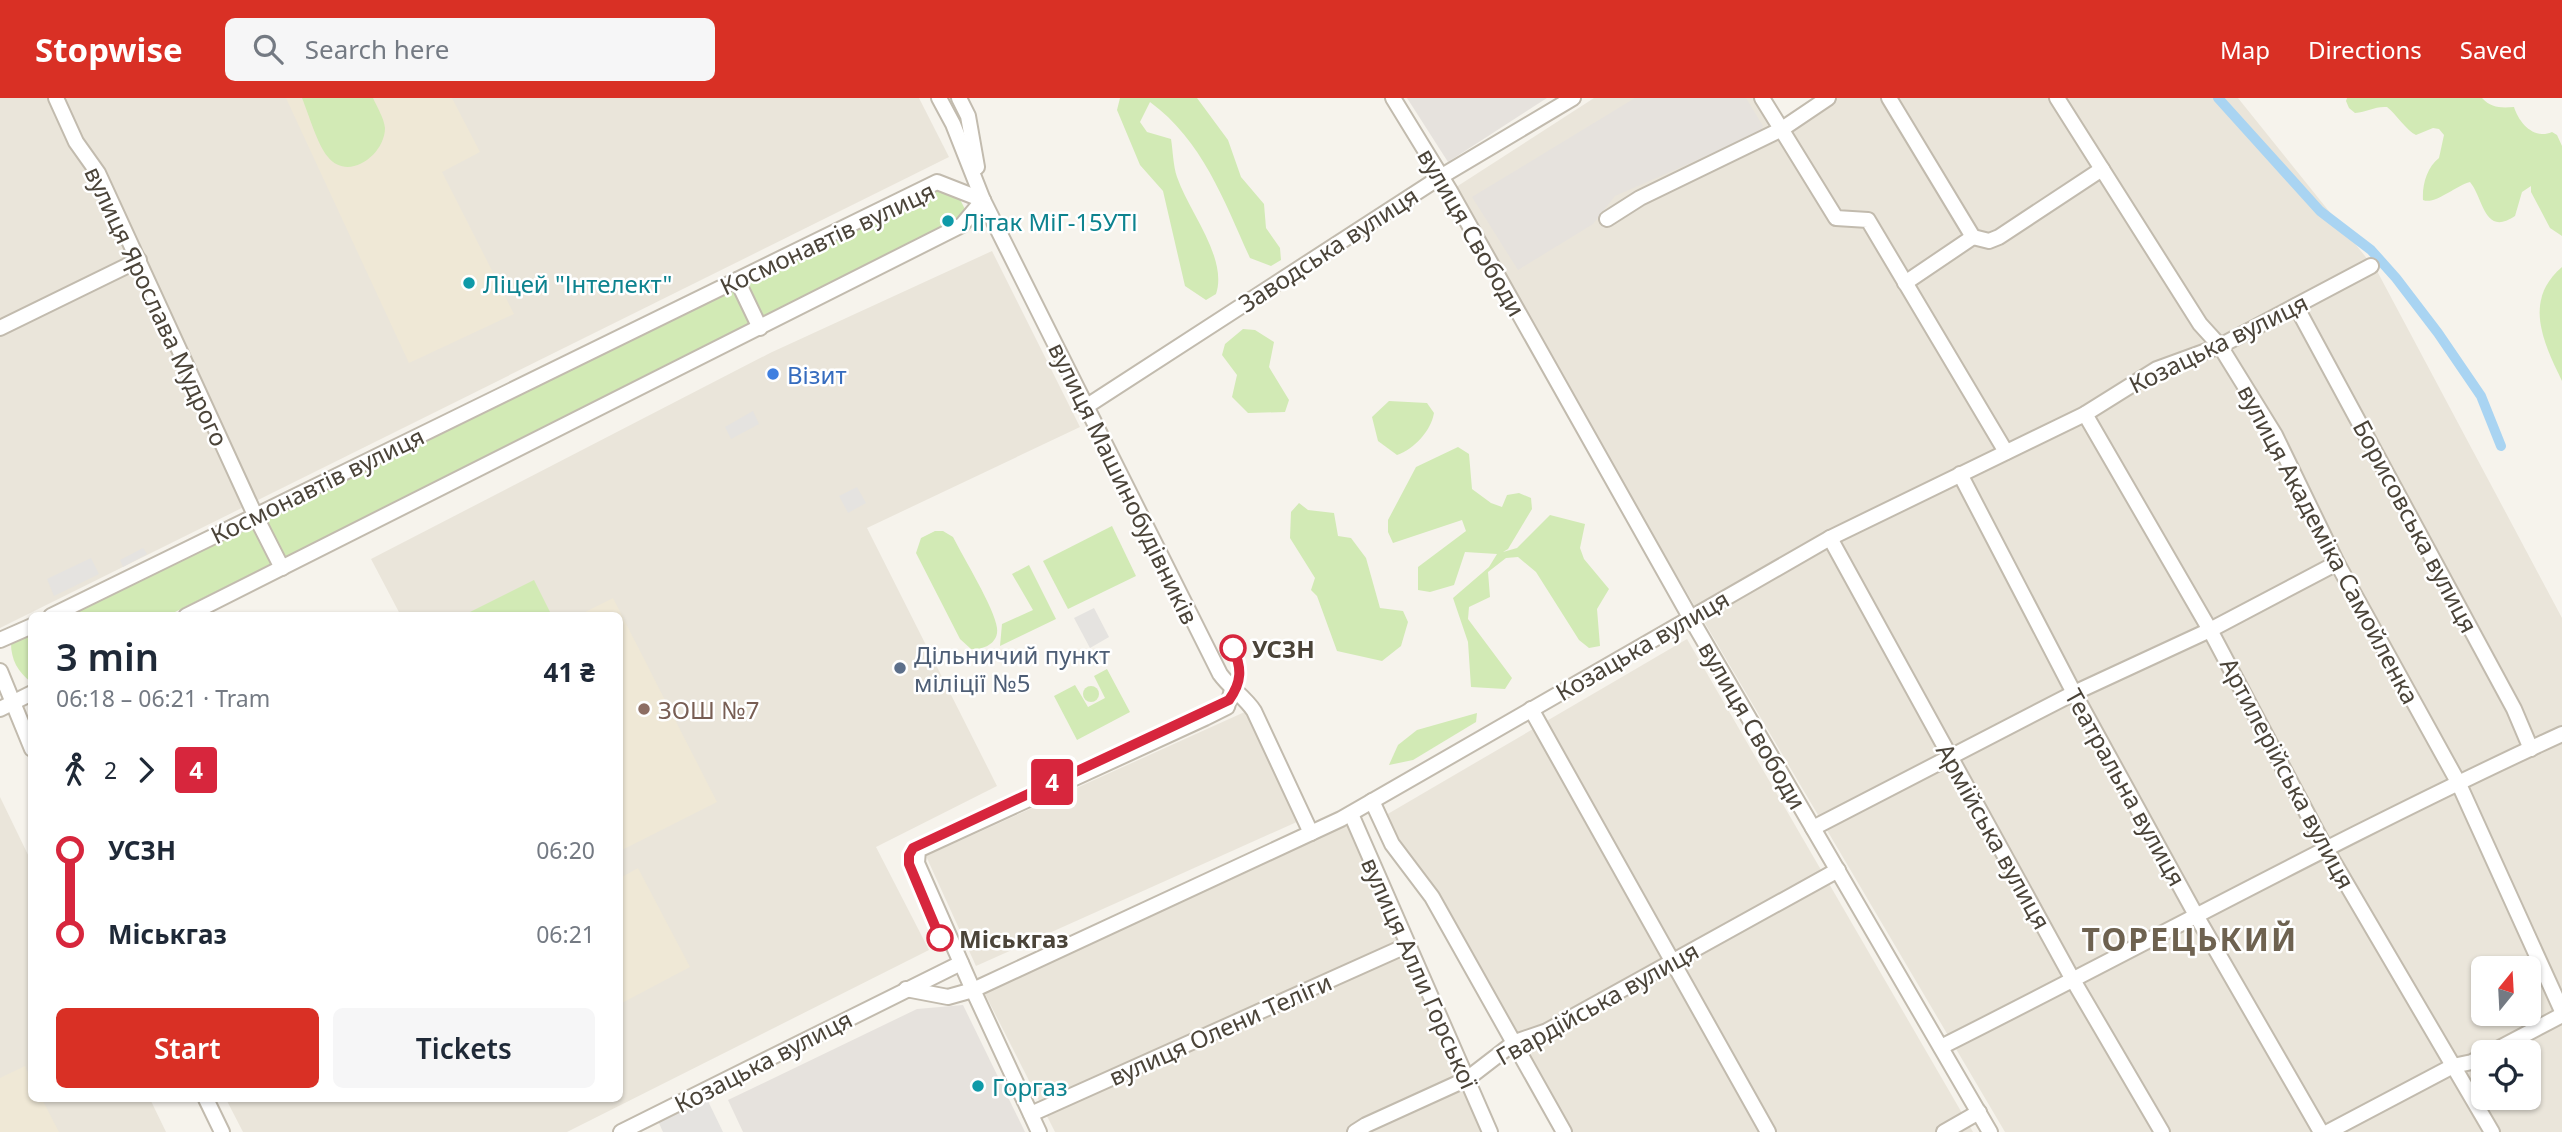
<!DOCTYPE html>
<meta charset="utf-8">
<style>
:root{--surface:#fff;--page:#f6f6f7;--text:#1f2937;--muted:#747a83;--accent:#d93025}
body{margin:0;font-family:"Noto Sans",sans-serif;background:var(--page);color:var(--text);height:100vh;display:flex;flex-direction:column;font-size:26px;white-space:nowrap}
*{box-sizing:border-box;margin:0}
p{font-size:23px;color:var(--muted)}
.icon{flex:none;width:38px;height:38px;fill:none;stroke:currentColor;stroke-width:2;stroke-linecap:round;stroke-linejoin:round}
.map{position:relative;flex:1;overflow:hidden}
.panel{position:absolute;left:28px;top:514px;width:595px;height:490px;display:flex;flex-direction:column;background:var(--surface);border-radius:10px;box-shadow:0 2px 5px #0004}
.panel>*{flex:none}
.badge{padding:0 14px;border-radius:5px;font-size:24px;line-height:46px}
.needle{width:46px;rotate:18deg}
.controls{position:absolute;left:2471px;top:858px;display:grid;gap:14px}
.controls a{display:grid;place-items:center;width:70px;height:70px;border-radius:10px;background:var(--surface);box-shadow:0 2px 5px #0004;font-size:35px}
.map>.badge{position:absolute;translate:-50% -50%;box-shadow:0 0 0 4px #fff}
.legs{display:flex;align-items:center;gap:10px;height:77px;padding:0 28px;font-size:23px}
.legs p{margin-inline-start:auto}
.overview{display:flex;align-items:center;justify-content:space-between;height:119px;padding:0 28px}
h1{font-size:38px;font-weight:600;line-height:52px}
.button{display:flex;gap:14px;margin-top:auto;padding:14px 28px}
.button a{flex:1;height:80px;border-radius:10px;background:var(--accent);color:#fff;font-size:28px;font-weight:600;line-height:80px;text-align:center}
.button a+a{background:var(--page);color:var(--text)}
ul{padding:0 28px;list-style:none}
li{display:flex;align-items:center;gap:24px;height:84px;font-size:26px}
li i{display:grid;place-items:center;width:10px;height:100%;margin:0 9px;background:currentColor}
li i::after{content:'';width:18px;height:18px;margin:-9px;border:5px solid;border-radius:50%;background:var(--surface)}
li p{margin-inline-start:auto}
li:first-child i{background:linear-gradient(#0000 50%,currentColor 0)}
li:last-child i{background:linear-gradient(currentColor 50%,#0000 0)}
header{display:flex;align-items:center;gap:42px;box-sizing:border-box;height:98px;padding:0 35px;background:var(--accent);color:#fff}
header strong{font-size:33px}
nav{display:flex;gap:38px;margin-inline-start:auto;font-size:24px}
.search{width:490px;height:63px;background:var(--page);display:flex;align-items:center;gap:18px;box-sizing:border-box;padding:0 24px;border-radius:10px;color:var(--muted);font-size:26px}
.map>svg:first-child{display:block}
.residential{fill:#eae5da;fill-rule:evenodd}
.industrial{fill:#e6e2dd}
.education{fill:#efe8d6}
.green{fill:#d2eab5}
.parking{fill:#e5e3e0}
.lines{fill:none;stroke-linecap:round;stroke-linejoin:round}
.canal{stroke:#a9d4f2;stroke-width:10}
.minor-casing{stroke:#c2bbae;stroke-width:18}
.minor{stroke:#fff;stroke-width:14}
.line-1-casing{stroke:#fff;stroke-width:16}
.line-1{stroke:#d7263d;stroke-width:10}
.culture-dot{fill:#0f9aa8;stroke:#fff;stroke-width:2.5}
.shop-dot{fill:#3f7fe0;stroke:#fff;stroke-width:2.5}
.stop-1-dot{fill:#fff;stroke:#d7263d;stroke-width:3.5}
.service-dot{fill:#5c6f8a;stroke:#fff;stroke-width:2.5}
.education-dot{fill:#8d6e63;stroke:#fff;stroke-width:2.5}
.labels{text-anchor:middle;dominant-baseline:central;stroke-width:5;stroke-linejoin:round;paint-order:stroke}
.culture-label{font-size:24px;fill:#0d838f;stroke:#fff;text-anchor:start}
.street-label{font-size:24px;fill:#4b4439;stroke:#fff}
.shop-label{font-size:24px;fill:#366cbe;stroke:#fff;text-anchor:start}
.stop-label{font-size:24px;font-weight:bold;fill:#4b4439;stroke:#fff;text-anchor:start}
.service-label{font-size:24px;fill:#4e5e75;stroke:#fff;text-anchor:start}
.education-label{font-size:24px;fill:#785e54;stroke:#fff;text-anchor:start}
.district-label{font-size:32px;font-weight:bold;letter-spacing:2px;fill:#6e6250;stroke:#fff}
</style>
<header>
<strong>Stopwise</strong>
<div class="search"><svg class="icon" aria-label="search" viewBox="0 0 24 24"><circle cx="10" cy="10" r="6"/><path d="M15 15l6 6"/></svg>Search here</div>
<nav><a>Map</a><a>Directions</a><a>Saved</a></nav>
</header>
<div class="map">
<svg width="2562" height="1034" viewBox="0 0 2562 1034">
<rect width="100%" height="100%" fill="#f6f3ec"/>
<!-- residential -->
<g class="residential">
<path d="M0,0H919L949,59L0,530Z"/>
<path d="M1594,0H1766L1786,28L1827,0H2238L2377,173L2562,520V1034H2005L1450,93ZM2483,870H2529V915H2483ZM2483,954H2529V999H2483Z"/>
<path d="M992,153L1080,329L867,430L997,688L876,749L929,852L567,1034H243L226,1001H620V518H401L371,461L770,255Z"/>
<path d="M1687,541L1973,1034H1565L1386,717Z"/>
<path d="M1249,612L1299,723L976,868L926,758Z"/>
<path d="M0,699L31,763L32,1001H150L166,1034H0Z"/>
<path d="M1349,725L1483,1034H1055L984,894Z"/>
</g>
<!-- industrial -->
<g class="industrial">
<path d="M1407,0H1547L1448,64Z"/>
<path d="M1635,0H1746L1763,28L1759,35L1615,98L1593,126L1518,172L1472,99Z"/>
<path d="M963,907L1025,1034H743L728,1002L917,911Z"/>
</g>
<!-- education -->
<g class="education">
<path d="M286,0H452L480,54L442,74L514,216L409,265Z"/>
<path d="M613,500L717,704L620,753V518H577Z"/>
<path d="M638,770L690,869L620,906V780Z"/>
<path d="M25,968L31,981L32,1001H42L59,1034H0V980Z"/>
</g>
<!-- green -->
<g class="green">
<path d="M302,0H373C377,9 384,20 385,30C385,57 348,84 328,59C317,46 309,17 302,0Z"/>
<path d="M1120,0H1197L1228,42L1241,79L1264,106L1266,130L1280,150L1281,162L1271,168L1250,160C1224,103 1203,43 1150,4L1140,24L1147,34L1171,41C1173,53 1173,67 1177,79C1189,114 1228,160 1216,196L1206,202L1185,188L1163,93L1140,67L1117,12Z"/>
<path d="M2347,0H2482C2491,10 2501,10 2514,9C2519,25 2534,42 2552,34L2557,37L2562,48V138L2550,130L2531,94V88L2522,94L2515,118C2484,139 2484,101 2470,84C2455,88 2435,107 2423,102C2422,87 2427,69 2439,60L2444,37L2439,31L2433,30L2416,37C2407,33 2396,16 2387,9C2375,8 2367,14 2355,15L2349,10L2346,3Z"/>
<path d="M950,82L968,117L167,518H67Z"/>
<path d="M2562,169V283C2543,244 2523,202 2562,169Z"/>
<path d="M1243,231L1255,232L1274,244L1269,269L1289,302L1285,314L1248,315L1232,299L1237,277L1222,257L1225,246Z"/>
<path d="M1389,303L1427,305L1434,315C1431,333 1414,351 1397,357L1378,343L1372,319Z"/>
<path d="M1458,349L1469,356L1472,391L1491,405L1502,409L1507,397L1519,395L1531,400L1532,411L1508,451L1503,454L1517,450L1550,417L1585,426L1580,450L1584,461L1609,491L1597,511L1600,548L1589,550L1579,542L1536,474L1518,459L1506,460L1488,474L1490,499L1469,509L1468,521L1512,580L1505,591L1471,589L1468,544L1453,500L1489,469L1497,456L1465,454L1454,487L1430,494L1418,492V469L1466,433L1462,422L1393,445L1388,434V422L1416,369Z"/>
<path d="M1299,405L1308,412L1334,415L1338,438L1351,440L1366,460L1380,510L1403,513L1408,524L1401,548L1382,563L1337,553L1317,498L1311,492L1315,480L1290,440L1291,414Z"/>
<path d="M1112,428L1136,478L1068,511L1043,463Z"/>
<path d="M935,433H943L953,439C963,459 995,511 997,530C999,545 984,552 971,551L960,541L916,455L921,440Z"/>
<path d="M1029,467L1056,521L1000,548L1002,526L1033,512L1012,476Z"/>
<path d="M534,482L552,518H470L468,515Z"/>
<path d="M31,535V584C18,574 11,562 11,545Z"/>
<path d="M1107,571L1130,614L1077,642L1054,598L1075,587L1088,609L1105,600L1094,578Z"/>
<circle cx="1091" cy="596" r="8"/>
<path d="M1477,615L1476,624L1413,662L1389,667L1398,647L1417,632Z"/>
</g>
<!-- parking -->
<g class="parking">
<path d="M753,313L759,326L731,341L725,329Z"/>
<path d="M857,389L866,405L848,415L839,398Z"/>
<path d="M143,450L147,456L123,469L120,462Z"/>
<path d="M91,460L99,476L54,498L47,481Z"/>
<path d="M1094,510L1109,539L1090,550L1074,520Z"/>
<path d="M706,999L723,1034H663L658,1023Z"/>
</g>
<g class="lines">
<!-- canal -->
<path class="canal" d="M2218,0L2320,113L2371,152L2396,180L2438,235L2481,298L2501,348"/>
<defs>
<g id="minor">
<path d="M56,0L76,44L98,75L255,417L282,470"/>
<path d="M939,0L953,26L983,102L1220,576C1230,590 1245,599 1254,613L1311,735"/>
<path d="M959,0L968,18L977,69"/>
<path d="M1393,0L1450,93L1690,519L1990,1034"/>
<path d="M1762,0L1836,120L1868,122L2006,354"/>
<path d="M1889,0L1973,139"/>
<path d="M2057,0L2200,226L2220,248L2275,337L2337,465L2458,684L2562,913"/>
<path d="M1607,121L1640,100L1782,31L1828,0"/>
<path d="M737,182L760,230"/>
<path d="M1905,185L1973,139L1989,143L1999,139L2102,71"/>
<path d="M2296,208L2514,611L2531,651"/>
<path d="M0,230L139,162"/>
<path d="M1087,308L1442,78L1573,0"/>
<path d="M2085,316L2210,532L2326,751L2492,1034"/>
<path d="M1960,376L2074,595L2197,819L2321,1034"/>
<path d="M1830,440L2073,882L2162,1034"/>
<path d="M51,518L937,84L983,102"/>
<path d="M186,518L962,127L983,102"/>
<path d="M0,542L32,528"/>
<path d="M0,573L32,651"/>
<path d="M0,611L32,595"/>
<path d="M1531,611L1768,1034"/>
<path d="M1372,703L1392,746L1432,799L1564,1034"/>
<path d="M1351,716L1490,1034"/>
<path d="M1813,730L2074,595L2210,532L2337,465"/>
<path d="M906,891L948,899L973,892L1341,721L1830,440L2085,316L2157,271L2220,248L2371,168"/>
<path d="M1941,949C2148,845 2351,733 2562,636"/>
<path d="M2492,954L2562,917"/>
<path d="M206,1001L222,1034"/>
<path d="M1031,1016L1408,847"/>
<path d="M621,1034L961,865"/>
<path d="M1039,1034L973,892L917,765L918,752L1205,620L1227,609L1232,592"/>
<path d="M1355,1034L1366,1027L1467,981L1515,944L1547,933L1838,772"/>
<path d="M1944,1034L1979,1014"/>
<path d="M2328,1034L2453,968L2472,964L2483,958"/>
</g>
</defs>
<!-- minor casing -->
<use href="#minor" class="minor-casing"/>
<!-- minor -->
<use href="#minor" class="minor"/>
</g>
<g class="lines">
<defs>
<path id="line-1" d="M940,840L909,766V757L913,750L1229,602C1242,584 1242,570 1233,550"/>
</defs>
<!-- line-1 casing -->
<use href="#line-1" class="line-1-casing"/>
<!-- line-1 -->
<use href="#line-1" class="line-1"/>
</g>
<!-- markers -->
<g class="culture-dot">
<circle cx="948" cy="123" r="7"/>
<circle cx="469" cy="185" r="7"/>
<circle cx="978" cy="988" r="7"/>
</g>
<circle class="shop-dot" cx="773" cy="276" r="7"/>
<g class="stop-1-dot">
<circle cx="1233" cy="550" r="12"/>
<circle cx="940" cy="840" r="12"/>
</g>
<circle class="service-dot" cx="900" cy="570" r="7"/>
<circle class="education-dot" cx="644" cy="611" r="7"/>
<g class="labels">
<!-- culture labels -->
<g class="culture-label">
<text x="962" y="123">Літак МіГ-15УТІ</text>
<text x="483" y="185">Ліцей "Інтелект"</text>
<text x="992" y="988">Горгаз</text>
</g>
<!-- street labels -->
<g class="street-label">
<text transform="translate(1472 134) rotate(60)">вулиця Свободи</text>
<text transform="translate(827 140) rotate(-25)">Космонавтів вулиця</text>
<text transform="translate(1328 151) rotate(-33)">Заводська вулиця</text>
<text transform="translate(157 208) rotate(65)">вулиця Ярослава Мудрого</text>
<text transform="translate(2218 245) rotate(-26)">Козацька вулиця</text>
<text transform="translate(1124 385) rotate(64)">вулиця Машинобудівників</text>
<text transform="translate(317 387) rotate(-26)">Космонавтів вулиця</text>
<text transform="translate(2416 428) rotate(62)">Борисовська вулиця</text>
<text transform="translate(2329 446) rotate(62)">вулиця Академіка Самойленка</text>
<text transform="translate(1642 547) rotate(-30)">Козацька вулиця</text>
<text transform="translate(1753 627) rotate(60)">вулиця Свободи</text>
<text transform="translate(2288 675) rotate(62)">Артилерійська вулиця</text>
<text transform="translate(2126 689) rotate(61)">Театральна вулиця</text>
<text transform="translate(1994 738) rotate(61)">Армійська вулиця</text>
<text transform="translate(1420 875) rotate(66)">вулиця Алли Горської</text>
<text transform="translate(1597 905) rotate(-29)">Гвардійська вулиця</text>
<text transform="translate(1220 931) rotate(-24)">вулиця Олени Теліги</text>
<text transform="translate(763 963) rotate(-27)">Козацька вулиця</text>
</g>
<!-- shop labels -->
<g class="shop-label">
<text x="787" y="276">Візит</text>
</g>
<!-- stop labels -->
<g class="stop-label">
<text x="1252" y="550">УСЗН</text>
<text x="959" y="840">Міськгаз</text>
</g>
<!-- service labels -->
<g class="service-label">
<text x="914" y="556">Дільничий пункт<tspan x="914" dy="28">міліції №5</tspan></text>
</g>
<!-- education labels -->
<g class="education-label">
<text x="658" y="611">ЗОШ №7</text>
</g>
<!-- district labels -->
<g class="district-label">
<text x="2190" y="840">ТОРЕЦЬКИЙ</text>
</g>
</g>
</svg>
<div class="controls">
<a><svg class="needle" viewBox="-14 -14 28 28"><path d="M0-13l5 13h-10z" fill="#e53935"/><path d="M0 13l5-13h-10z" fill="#747a83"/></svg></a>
<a><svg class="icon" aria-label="locate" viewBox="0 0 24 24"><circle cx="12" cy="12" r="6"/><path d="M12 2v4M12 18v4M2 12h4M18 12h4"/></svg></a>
</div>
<b class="badge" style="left:1052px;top:684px;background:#d7263d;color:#fff">4</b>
<section class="panel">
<div class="overview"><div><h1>3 min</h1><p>06:18 – 06:21 · Tram</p></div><b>41 ₴</b></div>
<div class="legs"><svg class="icon" aria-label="walk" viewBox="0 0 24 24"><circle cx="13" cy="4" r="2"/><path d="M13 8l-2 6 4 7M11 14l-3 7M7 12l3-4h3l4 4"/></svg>2<svg class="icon" aria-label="forward" viewBox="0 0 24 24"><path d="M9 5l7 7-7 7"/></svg><b class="badge" style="background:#d7263d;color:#fff">4</b></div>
<ul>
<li><i style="color:#d7263d"></i><b>УСЗН</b><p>06:20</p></li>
<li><i style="color:#d7263d"></i><b>Міськгаз</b><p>06:21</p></li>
</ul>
<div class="button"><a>Start</a><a>Tickets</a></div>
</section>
</div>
